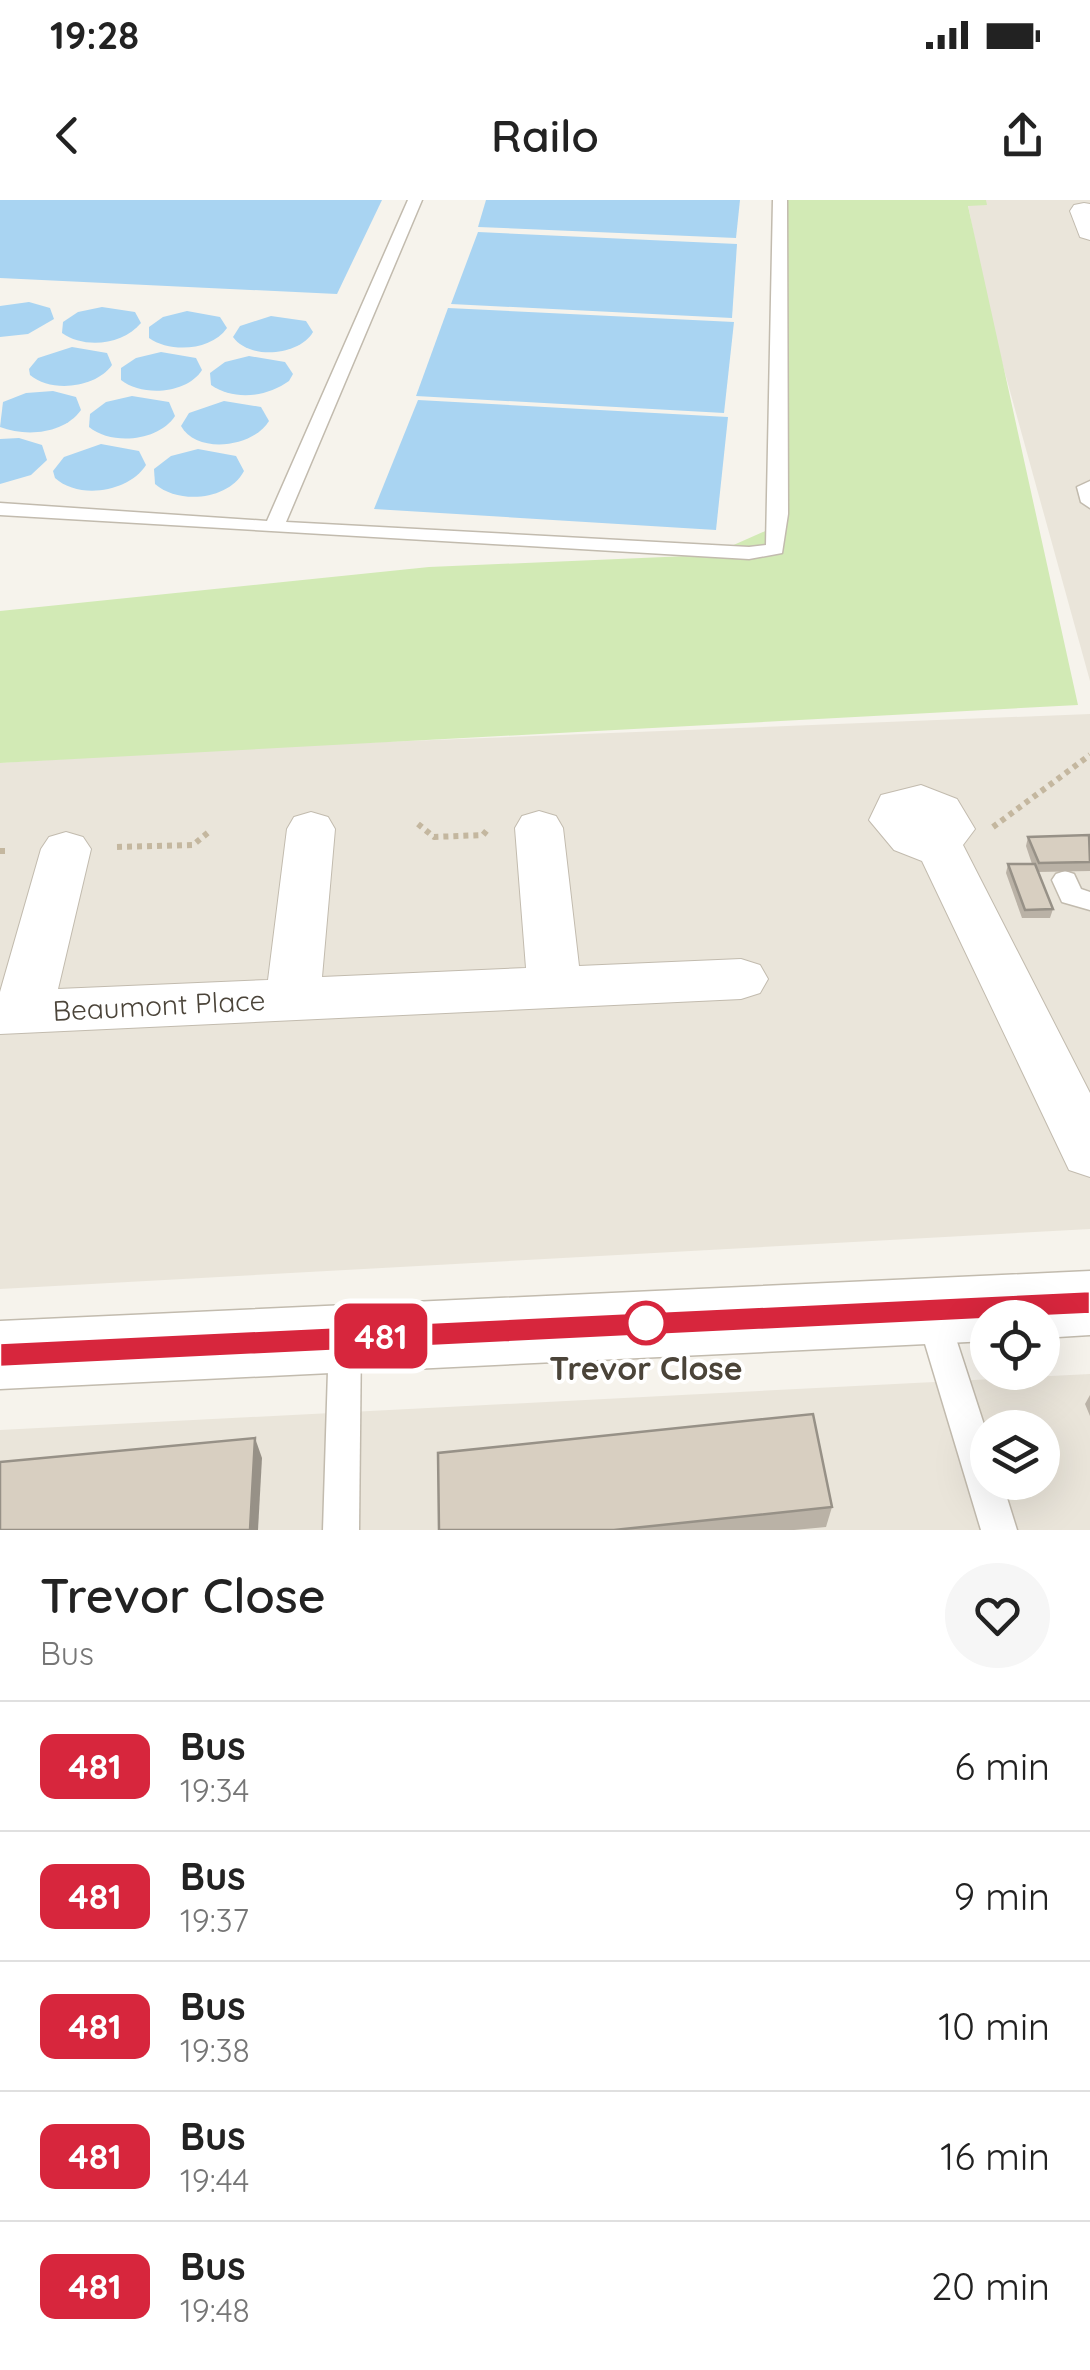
<!DOCTYPE html>
<style>
:root{--surface:#fff;--page:#f6f6f6;--text:#222;--muted:#767676;--line:#e0e0e0}
body{margin:0;font-family:Quicksand,sans-serif;background:var(--page);color:var(--text);height:100vh;display:flex;flex-direction:column;font-size:38px;white-space:nowrap}
*{box-sizing:border-box;margin:0}
p{font-size:32px;color:var(--muted)}
.icon{flex:none;width:55px;height:55px;fill:none;stroke:currentColor;stroke-width:2;stroke-linecap:round;stroke-linejoin:round}
.map{position:relative;height:1330px;overflow:hidden}
.panel{display:flex;flex-direction:column;background:var(--surface);flex:1}
.panel>*{flex:none}
.badge{padding:0 20px;border-radius:15px;font-size:35px;line-height:65px}
.buttons{position:absolute;left:970px;top:1100px;display:grid;gap:20px}
.buttons a{display:grid;place-items:center;width:90px;height:90px;border-radius:50%;background:var(--surface);box-shadow:0 10px 40px #0002;font-size:50px}
.map>.badge{position:absolute;translate:-50% -50%;box-shadow:0 0 0 5px #fff}
.round{display:grid;place-items:center;flex:none;width:105px;height:105px;border-radius:52px;background:var(--page)}
.head{display:flex;align-items:center;justify-content:space-between;height:170px;padding:0 40px}
h1{font-size:48px;font-weight:600;line-height:75px}
ul{padding:0;list-style:none}
li{display:flex;align-items:center;gap:30px;height:130px;padding:0 40px;border-top:2px solid var(--line)}
li div{flex:1}
li b{display:block;font-size:38px}
li em{font-style:normal}
li .badge{min-width:110px;font-weight:700;text-align:center}
.status{display:flex;justify-content:space-between;align-items:center;height:70px;padding:0 50px;background:var(--surface);direction:ltr}
.status svg{height:28px;fill:currentColor}
header{display:flex;justify-content:space-between;align-items:center;height:130px;padding:0 40px;background:var(--surface);font-size:45px;font-weight:600}
.map>svg:first-child{display:block}
.residential{fill:#eae5da;fill-rule:evenodd}
.green{fill:#d2eab5}
.water{fill:#a9d4f2}
.lines{fill:none;stroke-linecap:round;stroke-linejoin:round}
.service-casing{stroke:#c2bbae;stroke-width:3}
.minor-casing{stroke:#c2bbae;stroke-width:2}
.tertiary-casing{stroke:#c2bbae;stroke-width:3}
.path{stroke:#c4b79f;stroke-width:6;stroke-dasharray:5 5;stroke-linecap:butt}
.service{fill:#fff;fill-rule:evenodd}
.minor{fill:#fff;fill-rule:evenodd}
.tertiary{fill:#fff;fill-rule:evenodd}
.wall{fill:#bab2a6}
.shaded-wall{fill:#979187}
.building{fill:#d8cfc1;stroke:#979187;stroke-width:2.5}
.line{fill:#d7263d;stroke:#fff;stroke-width:2.5}
.stop-dot{fill:#fff;stroke:#d7263d;stroke-width:5}
.labels{text-anchor:middle;dominant-baseline:central;stroke-width:8;stroke-linejoin:round;paint-order:stroke}
.street-label{font-size:28px;fill:#4b4439;stroke:#fff}
.near-stop-label{font-size:32px;font-weight:bold;fill:#4b4439;stroke:#fff}
</style>
<div class="status"><b>19:28</b><svg viewBox="0 0 49 12"><path d="M0 12V9h3v3zM5 12V6h3v6zM10 12V3h3v9zM15 12V0h3v12zM26 1h20v11H26zM47 4h2v5h-2z"/></svg></div>
<header><svg class="icon" aria-label="back" viewBox="0 0 24 24"><path d="M15 5l-7 7 7 7"/></svg>Railo<svg class="icon" aria-label="share" viewBox="0 0 24 24"><path d="M12 15V3M7 8l5-5 5 5M5 13v7h14v-7"/></svg></header>
<div class="map">
<svg width="1090" height="1330" viewBox="0 0 1090 1330">
<rect width="100%" height="100%" fill="#f6f3ec"/>
<!-- residential -->
<g class="residential">
<path d="M986,0H1090V481L992,126L968,5H986Z"/>
<path d="M1090,514V1029L0,1089V563L256,547Z"/>
<path d="M1090,1174V1330H0V1230ZM988,1228H1042V1282H988Z"/>
</g>
<!-- green -->
<path class="green" d="M781,0H986L987,5L968,6L1078,505L0,563V411L429,367L711,355L779,325Z"/>
<!-- water -->
<g class="water">
<path d="M0,0H382L337,94L0,78Z"/>
<path d="M486,0H740L736,38L478,27Z"/>
<path d="M478,32L737,44L732,118L451,104Z"/>
<path d="M29,102L50,108L54,119L28,134L0,137V106Z"/>
<path d="M102,107L135,112L141,123C123,145 84,149 62,133L63,122L78,112Z"/>
<path d="M448,108L734,122L724,213L416,196Z"/>
<path d="M187,111L220,117L227,128C211,151 170,153 149,138V127L163,117Z"/>
<path d="M271,116L306,121L313,132C299,156 249,160 233,137L240,126Z"/>
<path d="M72,147L107,153L112,165C96,188 51,193 30,175L29,169L38,158Z"/>
<path d="M161,152L196,158L202,170C187,194 142,197 121,180V168L136,158Z"/>
<path d="M249,156L285,162L293,174L289,181C267,197 234,201 211,185L210,173L225,162Z"/>
<path d="M53,191L76,197L81,210C64,234 26,237 0,227L3,202L26,193Z"/>
<path d="M132,196L169,202L175,216C159,241 112,246 89,227L90,214L106,202Z"/>
<path d="M418,200L728,217L716,330L374,309Z"/>
<path d="M224,201L261,207L269,221C254,247 197,255 181,226L189,213Z"/>
<path d="M19,238L42,245L47,260L31,275L0,284V239Z"/>
<path d="M101,244L139,251L146,265C129,292 79,300 55,278L53,271L64,257Z"/>
<path d="M198,249L236,256L244,271C229,300 179,305 155,284L154,269L171,256Z"/>
</g>
<g class="lines">
<defs>
<g id="service">
<path d="M408,0H422L286,322L749,347L766,345L773,0H787L788,314L782,353L749,359L0,315V303L267,321Z"/>
<path d="M1090,281V308L1081,302L1077,287Z"/>
<path d="M1065,671L1074,674L1081,689L1090,692V710L1062,702L1052,680L1056,674Z"/>
<path d="M932,1099L943,1103L948,1114L988,1237V1282H1002L1017,1330H981L916,1114L921,1103Z"/>
<path d="M345,1123L357,1127L361,1138L359,1330H323L329,1138L333,1127Z"/>
</g>
<g id="minor">
<path d="M1084,3L1090,4V40L1080,37L1070,11L1074,5Z"/>
<path d="M921,585L957,599L975,629L963,645L1090,893V977L1069,970L922,661L894,650L869,620L881,595Z"/>
<path d="M539,611L556,616L563,628L579,766L741,759L760,765L768,779L760,793L741,799L0,834V792L41,649L49,637L66,632L83,637L91,649L58,789L268,780L287,629L294,617L311,612L328,617L335,629L322,777L526,768L515,628L522,616Z"/>
</g>
<path id="tertiary" d="M1090,1071V1135L1042,1138V1118H988V1141L0,1189V1121Z"/>
</defs>
<!-- service casing -->
<use href="#service" class="service-casing"/>
<!-- minor casing -->
<use href="#minor" class="minor-casing"/>
<!-- tertiary casing -->
<use href="#tertiary" class="tertiary-casing"/>
<!-- path -->
<g class="path">
<path d="M418,624L434,637L483,635L488,629"/>
<path d="M993,627L1090,555"/>
<path d="M117,647L193,645L210,631"/>
<path d="M0,651H8"/>
</g>
<!-- service -->
<use href="#service" class="service"/>
<!-- minor -->
<use href="#minor" class="minor"/>
<!-- tertiary -->
<use href="#tertiary" class="tertiary"/>
</g>
<!-- wall -->
<g class="wall">
<path d="M1090,636V671L1038,672L1053,709L1050,718H1022L1006,673L1008,664H1032L1026,646L1028,637Z"/>
<path d="M1090,1195V1216L1085,1204Z"/>
<path d="M832,1307L826,1327L794,1330H439Z"/>
</g>
<!-- shaded-wall -->
<path class="shaded-wall" d="M255,1238L262,1258L258,1330H250Z"/>
<!-- building -->
<g class="building">
<path d="M1089,635L1090,662L1039,663L1028,637Z"/>
<path d="M1008,664H1035L1053,709L1025,710Z"/>
<path d="M813,1214L832,1307L614,1330H439L438,1253Z"/>
<path d="M255,1238L250,1330H0V1262Z"/>
</g>
<!-- line -->
<path class="line" d="M1090,1091V1114L0,1167V1143Z"/>
<!-- markers -->
<circle class="stop-dot" cx="646" cy="1123" r="20"/>
<g class="labels">
<!-- street labels -->
<g class="street-label">
<text transform="translate(159 805) rotate(-3)">Beaumont Place</text>
</g>
<!-- near-stop labels -->
<g class="near-stop-label">
<text x="646" y="1168">Trevor Close</text>
</g>
</g>
</svg>
<div class="buttons">
<a><svg class="icon" aria-label="locate" viewBox="0 0 24 24"><circle cx="12" cy="12" r="6"/><path d="M12 2v4M12 18v4M2 12h4M18 12h4"/></svg></a>
<a><svg class="icon" aria-label="layers" viewBox="0 0 24 24"><path d="M12 4l9 5-9 5-9-5zM3 14l9 5 9-5"/></svg></a>
</div>
<b class="badge" style="left:381px;top:1136px;background:#d7263d;color:#fff">481</b>
</div>
<section class="panel">
<div class="head"><div><h1>Trevor Close</h1><p>Bus</p></div><a class="round"><svg class="icon" aria-label="heart" viewBox="0 0 24 24"><path d="M12 20l-8-8c-3-5 5-10 8-4 3-6 11-1 8 4z"/></svg></a></div>
<ul>
<li><span class="badge" style="background:#d7263d;color:#fff">481</span><div><b>Bus</b><p>19:34</p></div><em>6 min</em></li>
<li><span class="badge" style="background:#d7263d;color:#fff">481</span><div><b>Bus</b><p>19:37</p></div><em>9 min</em></li>
<li><span class="badge" style="background:#d7263d;color:#fff">481</span><div><b>Bus</b><p>19:38</p></div><em>10 min</em></li>
<li><span class="badge" style="background:#d7263d;color:#fff">481</span><div><b>Bus</b><p>19:44</p></div><em>16 min</em></li>
<li><span class="badge" style="background:#d7263d;color:#fff">481</span><div><b>Bus</b><p>19:48</p></div><em>20 min</em></li>
</ul>
</section>
